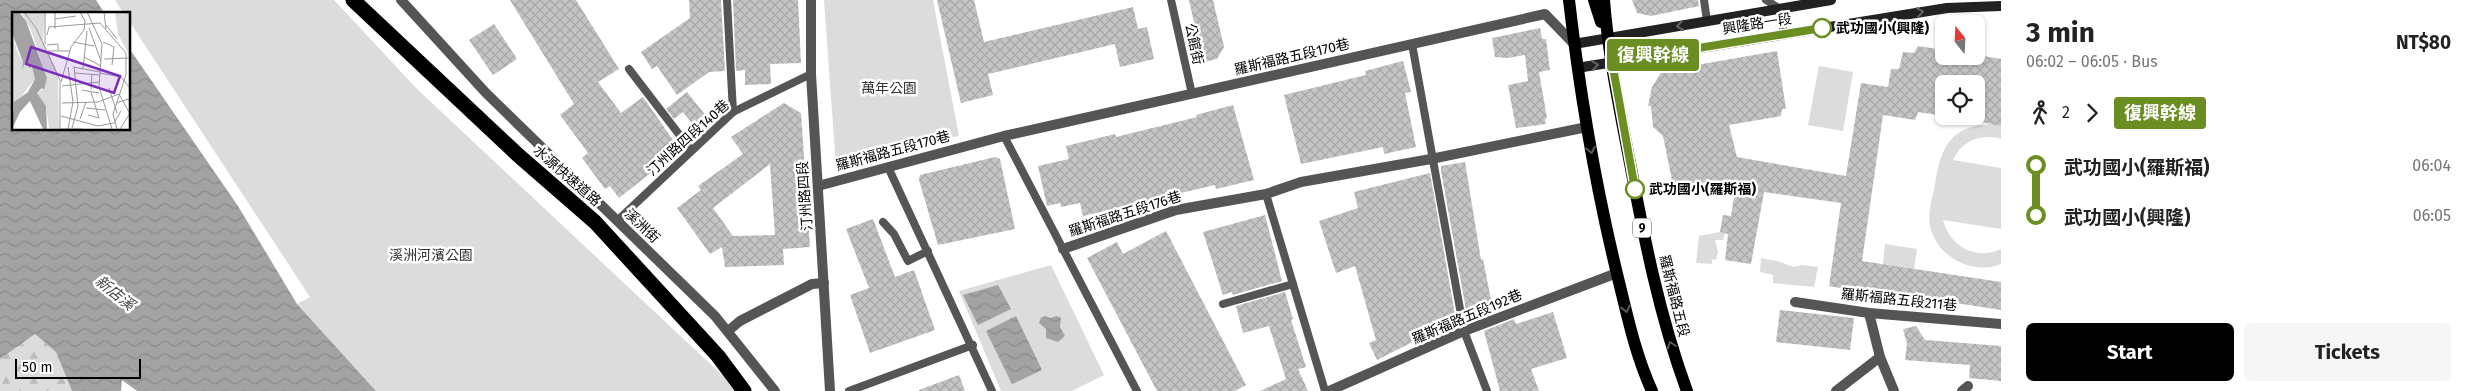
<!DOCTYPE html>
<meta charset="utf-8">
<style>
:root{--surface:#fff;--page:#f6f6f6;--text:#222;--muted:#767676;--accent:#000}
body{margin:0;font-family:"Fira Sans","Noto Sans TC",sans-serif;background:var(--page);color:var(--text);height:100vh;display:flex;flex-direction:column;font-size:19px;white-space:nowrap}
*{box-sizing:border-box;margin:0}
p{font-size:16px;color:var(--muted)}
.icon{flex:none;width:28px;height:28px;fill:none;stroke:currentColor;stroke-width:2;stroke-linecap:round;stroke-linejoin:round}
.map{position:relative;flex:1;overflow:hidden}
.panel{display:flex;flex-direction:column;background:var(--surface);width:475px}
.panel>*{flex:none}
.badge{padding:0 10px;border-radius:4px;font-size:18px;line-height:32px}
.needle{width:32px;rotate:342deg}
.fabs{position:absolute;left:1935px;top:15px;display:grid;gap:10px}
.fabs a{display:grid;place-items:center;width:50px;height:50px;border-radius:8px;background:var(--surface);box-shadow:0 1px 4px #0004;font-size:25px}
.scale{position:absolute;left:15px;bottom:12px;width:126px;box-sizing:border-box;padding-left:5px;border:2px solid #000;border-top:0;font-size:14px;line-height:18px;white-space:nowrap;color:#000;-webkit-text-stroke:4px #fff;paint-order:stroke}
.map>.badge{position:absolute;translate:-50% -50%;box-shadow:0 0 0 2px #fff}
.legs{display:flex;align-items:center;gap:8px;height:55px;padding:0 25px;font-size:16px}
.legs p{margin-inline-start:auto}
.headline{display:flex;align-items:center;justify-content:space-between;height:85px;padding:0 25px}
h1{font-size:28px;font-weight:700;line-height:38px}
.cta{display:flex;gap:10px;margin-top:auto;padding:10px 25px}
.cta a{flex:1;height:58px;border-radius:8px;background:var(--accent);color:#fff;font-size:20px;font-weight:700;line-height:58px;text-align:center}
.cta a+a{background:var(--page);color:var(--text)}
ul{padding:0 25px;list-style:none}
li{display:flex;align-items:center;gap:18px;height:50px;font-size:19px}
li i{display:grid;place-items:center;width:8px;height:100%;margin:0 6px;background:currentColor}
li i::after{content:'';width:12px;height:12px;margin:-6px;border:4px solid;border-radius:50%;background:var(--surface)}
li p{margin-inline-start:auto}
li:first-child i{background:linear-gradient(#0000 50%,currentColor 0)}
li:last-child i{background:linear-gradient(currentColor 50%,#0000 0)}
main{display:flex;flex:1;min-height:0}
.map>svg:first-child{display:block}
.green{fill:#dcdcdc}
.forest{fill:url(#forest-firs)}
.water{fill:url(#water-waves)}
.building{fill:url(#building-cross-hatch);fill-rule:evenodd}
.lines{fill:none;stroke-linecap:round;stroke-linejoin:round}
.lane{stroke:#555;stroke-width:8}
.street{stroke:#555;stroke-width:10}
.secondary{stroke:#222;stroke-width:10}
.primary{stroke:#000;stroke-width:12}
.highway{stroke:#000;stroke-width:15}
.oneway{stroke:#646464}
.oneway2{stroke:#595959}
.line-1-casing{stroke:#fff;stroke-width:11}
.line-1{stroke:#6b8e23;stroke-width:8}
.stop-1-dot{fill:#fff;stroke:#6b8e23;stroke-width:2.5}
.labels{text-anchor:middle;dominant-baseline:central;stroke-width:5;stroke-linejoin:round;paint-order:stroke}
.shield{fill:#fff;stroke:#4c4c4c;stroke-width:1}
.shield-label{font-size:12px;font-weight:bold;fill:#000}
.street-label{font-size:14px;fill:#000;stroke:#fff}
.stop-label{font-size:14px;font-weight:bold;fill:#000;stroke:#fff;text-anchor:start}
.park-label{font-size:14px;fill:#333;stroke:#fff}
.water-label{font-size:15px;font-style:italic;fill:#444;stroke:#fff}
.inset-road{fill:none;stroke:#999;stroke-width:1}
.view{fill:#7b2cbf;fill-opacity:0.15;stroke:#7b2cbf;stroke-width:2.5}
.inset-edge{fill:none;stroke:#000;stroke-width:2.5}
</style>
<main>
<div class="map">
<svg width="2001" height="391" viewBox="0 0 2001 391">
<defs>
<pattern id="forest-firs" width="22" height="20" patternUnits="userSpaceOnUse" patternTransform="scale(1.25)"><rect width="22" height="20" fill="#dcdcdc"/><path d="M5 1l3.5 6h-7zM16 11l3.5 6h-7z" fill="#bbb"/></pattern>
<pattern id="water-waves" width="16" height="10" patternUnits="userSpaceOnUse" patternTransform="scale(1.25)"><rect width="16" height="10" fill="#a3a3a3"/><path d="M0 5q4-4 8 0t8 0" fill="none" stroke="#8b8b8b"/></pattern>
<pattern id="building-cross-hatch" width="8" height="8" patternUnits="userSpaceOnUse" patternTransform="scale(1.25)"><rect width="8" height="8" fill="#c4c4c4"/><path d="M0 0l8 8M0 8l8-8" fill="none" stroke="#a7a7a7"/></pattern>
</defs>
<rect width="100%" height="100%" fill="#fff"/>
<!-- green -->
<g class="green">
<path d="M115,0H334L416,88L723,376L734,391H376L297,304L310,297L129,21V14H124Z"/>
<path d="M824,0H933L959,136L893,150L836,167Z"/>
<path d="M1819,66L1853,72L1843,131L1808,125Z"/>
<path d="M1993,124L2001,126V139C1982,133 1961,141 1953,160L2001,168V229L1943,220C1950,246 1975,261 2001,249V264C1972,276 1936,256 1930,226C1927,213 1933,197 1935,184C1941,146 1951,125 1993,124Z"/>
<path d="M1720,232L1725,233L1723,240H1715L1718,251L1716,260L1712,259V264L1696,263L1699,236Z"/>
<path d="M1885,244L1917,249L1914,269L1883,264Z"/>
<path d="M1761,258L1781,262L1793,267L1802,265L1818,267L1814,287L1773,283V275L1760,272Z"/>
<path d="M1051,265L1104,375L1072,391H1001L959,291Z"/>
</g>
<!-- forest -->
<path class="forest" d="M35,334L56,352L72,391H0V359Z"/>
<!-- water -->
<g class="water">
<path d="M0,0H96L105,14H14V129H129V48L238,206L297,304L376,391H137L122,380L121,391H72L56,352L35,334L0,359Z"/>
<path d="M998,285L1011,309L978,325L963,295Z"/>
<path d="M1016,316L1042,370L1012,384L986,331Z"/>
<path d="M1045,316L1050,318L1057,316L1061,318L1060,327L1065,336L1058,342L1046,338V329L1039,323L1041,318Z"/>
</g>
<!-- building -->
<g class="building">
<path d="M510,0H576L619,69L598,82L621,113L643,97L678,147L670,153L672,156L619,198L610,186L605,189L582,158L588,153L560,115L574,104Z"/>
<path d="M689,0H721L725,71L709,72L677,95L657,66L652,69L641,52L690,18Z"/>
<path d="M733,0H798L801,63L770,64L771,84L745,85V70L736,71Z"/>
<path d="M937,0H974L984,42L1133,7L1138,29L1147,27L1154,59L1120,67L1115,44L988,74L993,95L961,103Z"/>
<path d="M1189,0H1213L1224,47L1217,59L1203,62Z"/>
<path d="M1632,0H1698L1699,6L1651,16L1637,13Z"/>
<path d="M494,24L517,59L493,75L469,40Z"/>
<path d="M1540,28L1542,39H1546L1550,70L1539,72L1547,118L1545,119L1546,124L1516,128L1508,85L1528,81L1525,55L1507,58L1495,57L1492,38Z"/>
<path d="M1918,46L1944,50V56H1983L2001,59V126L1976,121V84H1944V116L1918,112L1915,120L1883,115L1862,261L2001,282V310L1858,288L1857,291L1829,286L1841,203L1764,192L1751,264L1725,260L1728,234L1720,232L1723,215L1731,216L1736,183L1714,187L1713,183L1674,190L1663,136L1653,127L1651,106H1648L1652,87L1662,71L1777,51L1786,109H1782L1781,116L1729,125L1737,157L1846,176L1861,83L1888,87L1891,69H1899L1903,52L1914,53Z"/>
<path d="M1403,61L1411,92L1405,93L1416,147L1384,154L1383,147L1301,164L1284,95L1366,75L1365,71Z"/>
<path d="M687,92L707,117L695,127L683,112L674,119L666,109Z"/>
<path d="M784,103L801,113L810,247L783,249L784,265L725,267L722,247L710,254L677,208L701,190L698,186L743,154L731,137ZM770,164L775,235L733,236L713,208Z"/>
<path d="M1233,105L1254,180L1216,189L1215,185L1083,216L1080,203L1061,207L1060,203L1047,206L1038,166L1069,159L1066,146L1115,134L1116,137L1197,117L1196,115Z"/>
<path d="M995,157L1000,159L1015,229L938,245L919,180L920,175Z"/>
<path d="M1465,162L1481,260L1483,259L1490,295L1496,312L1470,320L1467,315L1441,171V166Z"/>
<path d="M1430,173L1456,320L1377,360L1369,343L1376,340L1355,266L1336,273L1319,221L1358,208L1354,192Z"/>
<path d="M1265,215L1282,281L1233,295L1232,292L1223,295L1203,232Z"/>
<path d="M873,219L895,277L914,270L935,330L870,353L850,295L869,288L846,229Z"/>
<path d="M1166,231L1246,385L1235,391H1157L1087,258L1117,242L1123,254Z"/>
<path d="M1285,292L1293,319L1291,320L1306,367L1298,369L1308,391H1260L1286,379L1269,326L1243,333L1236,306Z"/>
<path d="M1780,310L1854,318L1850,350L1776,342Z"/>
<path d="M1553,312L1567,358L1531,369L1539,391H1500L1484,331L1514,319L1516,324Z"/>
<path d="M1916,326L1925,340L2001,346V381L1969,378L1970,365L1905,360L1907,344L1903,329Z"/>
<path d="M959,375L965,391H919V390Z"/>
</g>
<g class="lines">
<!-- lane -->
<g class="lane">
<path d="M727,0L733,112"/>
<path d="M1171,0L1192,94"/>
<path d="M1704,0L1707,21"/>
<path d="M1766,0L1780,9L1784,34"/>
<path d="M1412,44L1464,331L1487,391"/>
<path d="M629,69L691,150"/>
<path d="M1004,136L1137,391"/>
<path d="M888,167L992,391"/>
<path d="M1266,194L1325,391"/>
<path d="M617,221L733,112L811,74"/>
<path d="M883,222L894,234L908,261L928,251"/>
<path d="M1223,304L1293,284"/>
<path d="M849,391L973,345"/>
</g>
<!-- street -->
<g class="street">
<path d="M401,0L486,93L715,316L775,391"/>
<path d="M811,0V74L830,391"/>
<path d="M818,186L1004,136L1545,14L1574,44"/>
<path d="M1063,249L1176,210L1266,194L1301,182L1431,159L1587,127"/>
<path d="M1795,302L1869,313L2001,324"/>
<path d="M1869,313L1880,357L1894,391"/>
<path d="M728,331L740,321L812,284L824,283"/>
<path d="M1329,391L1464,331L1617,273"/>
<path d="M1836,391L1880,357"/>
<path d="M1962,391L1968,386"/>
</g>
<!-- secondary -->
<g class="secondary">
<path d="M1574,44L1831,0"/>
<path d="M1577,68L1947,8L2001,6"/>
</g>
<!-- primary -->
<g class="primary">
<path d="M1569,0C1580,95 1596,189 1619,282C1628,319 1636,356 1652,391"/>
<path d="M1594,0L1601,22"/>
<path d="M1604,0C1608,53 1619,106 1629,158C1644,237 1659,315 1687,391"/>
</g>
<!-- highway -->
<path class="highway" d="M353,0L518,155L595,222L718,356L744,391"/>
</g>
<!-- one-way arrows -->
<defs><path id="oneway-chevron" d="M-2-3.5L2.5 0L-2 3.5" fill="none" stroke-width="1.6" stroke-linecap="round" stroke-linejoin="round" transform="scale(1.25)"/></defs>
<g class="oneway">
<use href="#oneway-chevron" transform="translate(1920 12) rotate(-9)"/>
<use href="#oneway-chevron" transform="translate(1680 26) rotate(171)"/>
<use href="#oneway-chevron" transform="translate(1595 65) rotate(-9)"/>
</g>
<g class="oneway2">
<use href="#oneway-chevron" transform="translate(1591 150) rotate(79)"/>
<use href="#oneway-chevron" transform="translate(1626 309) rotate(76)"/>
<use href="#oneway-chevron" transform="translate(1671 345) rotate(-108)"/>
</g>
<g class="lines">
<defs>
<path id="line-1" d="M1635,189L1612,62L1822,28"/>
</defs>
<!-- line-1 casing -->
<use href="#line-1" class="line-1-casing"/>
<!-- line-1 -->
<use href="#line-1" class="line-1"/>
</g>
<!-- markers -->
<g class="stop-1-dot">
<circle cx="1822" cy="28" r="9"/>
<circle cx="1635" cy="189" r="9"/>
</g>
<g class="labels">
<!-- shield labels -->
<rect class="shield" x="1633" y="218.5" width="18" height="19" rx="4"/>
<g class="shield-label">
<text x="1642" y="228">9</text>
</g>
<!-- street labels -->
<g class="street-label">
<text transform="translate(1757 24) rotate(-9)">興隆路一段</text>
<text transform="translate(1194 44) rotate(78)">公館街</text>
<text transform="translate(1292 57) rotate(-13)">羅斯福路五段170巷</text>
<text transform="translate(688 138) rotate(-42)">汀州路四段140巷</text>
<text transform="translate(893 151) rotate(-15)">羅斯福路五段170巷</text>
<text transform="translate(567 176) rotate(41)">水源快速道路</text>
<text transform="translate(805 196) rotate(-94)">汀州路四段</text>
<text transform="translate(1125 214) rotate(-18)">羅斯福路五段176巷</text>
<text transform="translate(642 226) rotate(44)">溪洲街</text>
<text transform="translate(1674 296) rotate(76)">羅斯福路五段</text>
<text transform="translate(1899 300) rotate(6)">羅斯福路五段211巷</text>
<text transform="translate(1467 317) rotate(-23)">羅斯福路五段192巷</text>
</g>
<!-- stop labels -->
<g class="stop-label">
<text x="1836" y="28">武功國小(興隆)</text>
<text x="1649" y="189">武功國小(羅斯福)</text>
</g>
<!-- park labels -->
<g class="park-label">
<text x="889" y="88">萬年公園</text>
<text x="431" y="255">溪洲河濱公園</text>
</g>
<!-- water labels -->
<g class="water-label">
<text transform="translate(115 293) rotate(39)">新店溪</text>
</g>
</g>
<!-- overview -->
<g transform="translate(12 12)">
<rect width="118" height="118" fill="#fff"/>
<path d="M9,0H33L31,29L46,62L47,117H37L34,94L25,81L32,77L35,66L19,18Z" fill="#dcdcdc"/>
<path d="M103,0H117V43L106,22ZM0,21L5,39L11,50L14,47L20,55L23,67L0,96Z" fill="#dcdcdc"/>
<path d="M0,0H7L14,9L35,66L32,78L30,76L25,81L34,94L35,117H31L18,89L8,100L0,117L2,90L16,80L23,67L20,55L17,56L14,48L10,58L11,50L0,21Z" fill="#a3a3a3"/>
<path class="inset-road" d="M12,0L24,16L48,68V117M75,0L90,32L87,75L100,117M92,0L94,17M43,7L64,4M94,13L105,27M77,16L89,49M43,17V0M35,23L37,15L88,11L114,41V63L101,102L105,117M61,30L82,34M91,30L102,35L100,53M33,32V0M35,33L46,32V38M36,39H58M72,45L89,54M92,47L118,46M56,55L61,90L56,117M61,55L88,60M71,56L75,19M63,61L88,63M88,61L109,65L118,76M49,70L59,35L72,18L73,9L68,0M50,74L87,70M97,76L105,101M79,77L80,62M70,78L87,81M50,91L86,90L107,82L118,102M104,91L116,87L118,90M74,96L93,98M76,103L87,106L79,80M49,104L86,114L102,111L109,99M68,107L74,90M60,116L66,94L62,55M49,117H70M108,117L118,101"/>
<path class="view" d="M19,35L108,64L102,81L14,52Z"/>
<rect width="118" height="118" class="inset-edge"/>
</g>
</svg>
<div class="fabs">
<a><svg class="needle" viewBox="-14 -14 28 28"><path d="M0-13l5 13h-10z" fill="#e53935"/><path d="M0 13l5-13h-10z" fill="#767676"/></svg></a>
<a><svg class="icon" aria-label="locate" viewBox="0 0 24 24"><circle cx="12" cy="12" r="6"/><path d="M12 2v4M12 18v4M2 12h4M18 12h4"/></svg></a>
</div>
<div class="scale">50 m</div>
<b class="badge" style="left:1653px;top:55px;background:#6b8e23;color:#fff">復興幹線</b>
</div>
<section class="panel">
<div class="headline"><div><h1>3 min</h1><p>06:02 – 06:05 · Bus</p></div><b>NT$80</b></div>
<div class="legs"><svg class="icon" aria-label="walk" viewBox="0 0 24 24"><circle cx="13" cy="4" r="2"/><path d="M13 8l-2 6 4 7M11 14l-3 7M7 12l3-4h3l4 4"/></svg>2<svg class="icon" aria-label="forward" viewBox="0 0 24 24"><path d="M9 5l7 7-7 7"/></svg><b class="badge" style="background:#6b8e23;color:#fff">復興幹線</b></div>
<ul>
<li><i style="color:#6b8e23"></i><b>武功國小(羅斯福)</b><p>06:04</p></li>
<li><i style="color:#6b8e23"></i><b>武功國小(興隆)</b><p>06:05</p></li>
</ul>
<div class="cta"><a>Start</a><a>Tickets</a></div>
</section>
</main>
